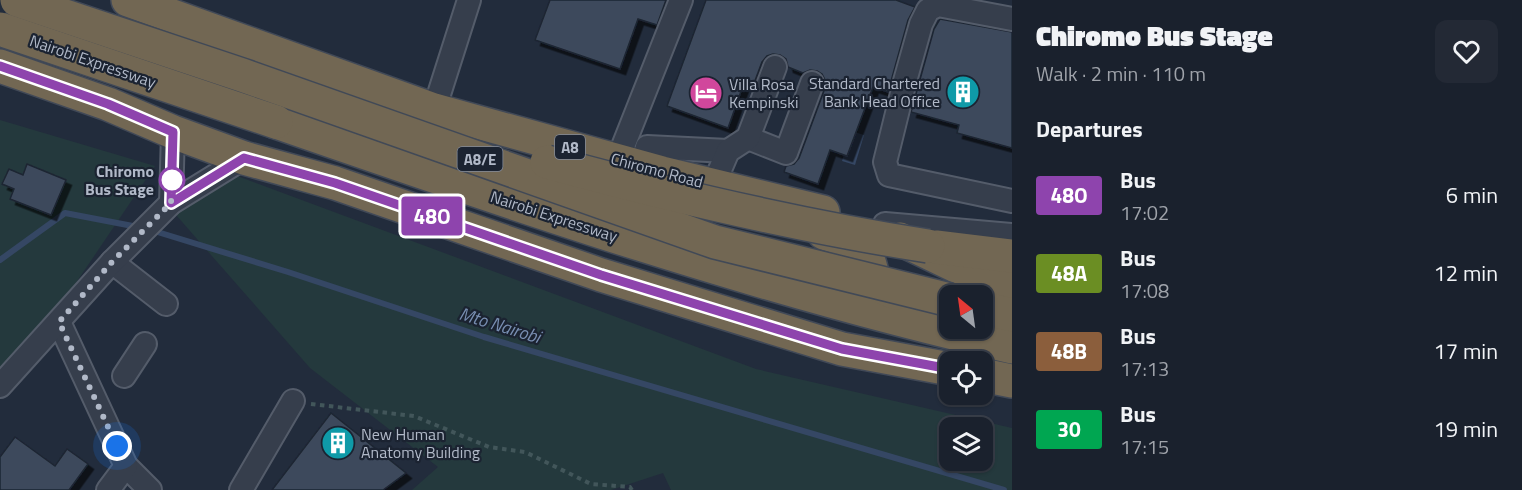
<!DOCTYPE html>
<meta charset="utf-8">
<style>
:root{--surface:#1a212d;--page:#232935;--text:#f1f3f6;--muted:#9fa3aa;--line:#383e49}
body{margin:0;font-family:"Titillium Web",sans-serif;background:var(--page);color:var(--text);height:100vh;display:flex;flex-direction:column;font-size:22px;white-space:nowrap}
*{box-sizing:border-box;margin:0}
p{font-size:20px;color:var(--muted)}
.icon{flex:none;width:33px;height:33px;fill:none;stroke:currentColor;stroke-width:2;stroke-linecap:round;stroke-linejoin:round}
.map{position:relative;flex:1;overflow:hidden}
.side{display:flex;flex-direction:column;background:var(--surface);width:510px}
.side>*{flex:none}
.badge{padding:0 12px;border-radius:4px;font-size:21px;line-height:39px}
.needle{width:39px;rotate:331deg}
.controls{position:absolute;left:939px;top:285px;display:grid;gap:12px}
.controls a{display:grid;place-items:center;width:54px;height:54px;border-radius:12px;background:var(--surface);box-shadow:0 2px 4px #0004,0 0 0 2px var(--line);font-size:30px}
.you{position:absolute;width:30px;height:30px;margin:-15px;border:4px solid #fff;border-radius:50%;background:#1a73e8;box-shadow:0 0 0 9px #1a73e833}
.map>.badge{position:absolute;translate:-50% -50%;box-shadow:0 0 0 3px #fff}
h2{padding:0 24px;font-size:22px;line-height:54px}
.round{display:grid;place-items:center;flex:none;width:63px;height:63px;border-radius:12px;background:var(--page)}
.overview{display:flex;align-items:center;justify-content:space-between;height:102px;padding:0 24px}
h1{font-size:28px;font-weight:800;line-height:45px}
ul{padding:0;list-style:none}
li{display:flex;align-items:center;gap:18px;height:78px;padding:0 24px}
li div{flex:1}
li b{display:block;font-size:22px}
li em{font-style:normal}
li .badge{min-width:66px;font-weight:700;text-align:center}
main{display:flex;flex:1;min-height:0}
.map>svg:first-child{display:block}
.green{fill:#24393d;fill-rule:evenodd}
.water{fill:#354764}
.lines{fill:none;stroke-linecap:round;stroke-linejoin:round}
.stream{stroke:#354764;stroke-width:6}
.building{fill:#3e4a5b;stroke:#1d2533;stroke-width:1.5;filter:url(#shadow)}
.minor-casing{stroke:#545c6a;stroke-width:26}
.highway-casing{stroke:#414957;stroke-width:36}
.path{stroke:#42565a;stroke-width:4;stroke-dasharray:4.5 4.5;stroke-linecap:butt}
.minor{stroke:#363e4c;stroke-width:22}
.highway{stroke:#726753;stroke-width:33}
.highway-bridge-casing{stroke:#414957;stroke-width:36;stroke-linecap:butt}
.highway-bridge{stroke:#726753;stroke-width:33}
.line-casing{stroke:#fff;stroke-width:14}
.line{stroke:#8e44ad;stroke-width:9}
.walk{stroke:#b1b9c8;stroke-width:6;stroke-dasharray:0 10.8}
.stop-dot{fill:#fff;stroke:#8e44ad;stroke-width:3}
.labels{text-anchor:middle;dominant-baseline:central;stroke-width:4.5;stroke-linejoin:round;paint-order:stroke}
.shield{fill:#1b2331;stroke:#848c9b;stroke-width:1.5}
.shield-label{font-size:15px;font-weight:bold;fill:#b1b9c8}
.street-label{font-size:16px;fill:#b1b9c8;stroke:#1b2331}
.poi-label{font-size:16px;fill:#b1b9c8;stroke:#1b2331;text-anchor:start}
.stop-label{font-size:16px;font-weight:bold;fill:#b1b9c8;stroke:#1b2331;text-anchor:end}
.water-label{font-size:18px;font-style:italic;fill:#788eb1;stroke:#1b2331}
</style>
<main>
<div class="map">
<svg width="1012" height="490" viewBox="0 0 1012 490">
<defs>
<filter id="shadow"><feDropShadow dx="5.5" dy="5.5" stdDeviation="0" flood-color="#0009"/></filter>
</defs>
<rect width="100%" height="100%" fill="#222c3c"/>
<!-- green -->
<g class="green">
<path d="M0,120L155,166L65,299L0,376Z"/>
<path d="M216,168L756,369L1012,428V490H671L663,473L611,490H412L438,467L310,368L176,215ZM950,428H982V460H950Z"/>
</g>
<!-- water -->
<path class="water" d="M851,131L864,135L855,165L842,161Z"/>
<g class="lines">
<!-- stream -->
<g class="stream">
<path d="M151,230L288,272L484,337L1004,490"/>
<path d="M0,260L65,213L138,227"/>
</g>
</g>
<!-- building -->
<g class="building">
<path d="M550,0H666L657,25L638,19L620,69L535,40Z"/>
<path d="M706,0H896L915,7L908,20L888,92L873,87L847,156L830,150L818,184L784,172L786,166L794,164L799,158L825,88V80L822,74L817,71L810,70L803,73L788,67L786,59L780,55L773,54L767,56L762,62L753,86L744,83L728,128L667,106Z"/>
<path d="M940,19L1012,32V148L957,133L959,125L911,112L934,29Z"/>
<path d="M27,164L66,180L51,215L10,199L14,189L2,184L9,169L23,175Z"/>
<path d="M331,413L406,473L383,490H272Z"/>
<path d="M15,437L55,466L67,449L88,464L69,490H0V457Z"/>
</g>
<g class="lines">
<defs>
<g id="minor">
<path d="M1012,19L938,5L928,10L921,24L905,81L885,162L889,175L1012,201"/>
<path d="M434,110L469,0"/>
<path d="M748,138L786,153L812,83"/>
<path d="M618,159L681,0"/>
<path d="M643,167L647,147L728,151"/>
<path d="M713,186L728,151L748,138L775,67"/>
<path d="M171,203L173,132"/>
<path d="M885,224L1012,235"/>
<path d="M112,262L166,304"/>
<path d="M59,322L126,466L150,490"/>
<path d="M124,376L145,344"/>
<path d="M0,386L112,262L171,203L244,158"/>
<path d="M108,490L126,466"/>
<path d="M241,490L293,401"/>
</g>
<g id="highway">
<path d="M128,0L434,110L662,173L823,212"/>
<path d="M0,66L108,104L173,132L244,158L335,183L601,275L842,349L950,369"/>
<path d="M276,122C518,206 762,290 1012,347"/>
<path d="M824,233C836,237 854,241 863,251C879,271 862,283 896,293"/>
<path d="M900,239L987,281L1012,287"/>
<path d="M936,247L1012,256"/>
<path d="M982,308L1012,315"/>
<path d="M982,375L1012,381"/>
</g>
</defs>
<!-- minor casing -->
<use href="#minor" class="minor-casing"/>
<!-- highway casing -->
<use href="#highway" class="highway-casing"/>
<!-- path -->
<path class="path" d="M311,404L414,416L489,447L525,452L591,484L630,487L632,490"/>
<!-- minor -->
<use href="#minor" class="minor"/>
<!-- highway -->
<use href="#highway" class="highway"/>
<defs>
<g id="highway-bridge">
<path d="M17,0L242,75L715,242L950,300"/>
<path d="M0,29L276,122"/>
<path d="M547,162C672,196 800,226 928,246"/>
</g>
</defs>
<!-- highway-bridge casing -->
<use href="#highway-bridge" class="highway-bridge-casing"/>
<!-- highway-bridge -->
<use href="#highway-bridge" class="highway-bridge"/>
</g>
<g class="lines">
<defs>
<path id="line" d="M0,66L108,104L173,132L171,203L244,158L335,183L601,275L842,349L950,369"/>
</defs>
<!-- line casing -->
<use href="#line" class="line-casing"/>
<!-- line -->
<use href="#line" class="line"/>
<!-- walk -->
<path class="walk" d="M117,446L59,322L112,262L171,203L172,180"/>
</g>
<!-- icons -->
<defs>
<symbol id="building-disc" viewBox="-11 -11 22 22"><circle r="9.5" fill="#0f9aa8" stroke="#1b2331"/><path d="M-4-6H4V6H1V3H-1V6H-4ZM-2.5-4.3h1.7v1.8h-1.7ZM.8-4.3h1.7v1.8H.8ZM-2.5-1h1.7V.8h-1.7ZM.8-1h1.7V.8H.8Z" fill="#fff"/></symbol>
<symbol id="hotel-disc" viewBox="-11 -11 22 22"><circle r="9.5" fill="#d1479c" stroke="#1b2331"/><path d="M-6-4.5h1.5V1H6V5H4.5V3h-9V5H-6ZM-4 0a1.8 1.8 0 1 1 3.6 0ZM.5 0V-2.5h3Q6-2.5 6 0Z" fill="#fff"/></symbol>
</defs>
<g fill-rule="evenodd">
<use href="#building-disc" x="944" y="73" width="38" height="38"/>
<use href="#hotel-disc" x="687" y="74" width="38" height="38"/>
<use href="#building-disc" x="319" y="424" width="38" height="38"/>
</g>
<!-- markers -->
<circle class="stop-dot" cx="172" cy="180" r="12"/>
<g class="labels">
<!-- shield labels -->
<g class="shield">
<rect x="555" y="135" width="30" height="24" rx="4.5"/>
<rect x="457.5" y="147" width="45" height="24" rx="4.5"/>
</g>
<g class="shield-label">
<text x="570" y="147">A8</text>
<text x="480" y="159">A8/E</text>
</g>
<!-- street labels -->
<g class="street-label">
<text transform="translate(93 61) rotate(19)">Nairobi Expressway</text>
<text transform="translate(657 170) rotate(15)">Chiromo Road</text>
<text transform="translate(554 216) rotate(18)">Nairobi Expressway</text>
</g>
<!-- poi labels -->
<g class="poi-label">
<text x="940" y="83" text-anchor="end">Standard Chartered<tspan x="940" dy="18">Bank Head Office</tspan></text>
<text x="729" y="84">Villa Rosa<tspan x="729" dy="18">Kempinski</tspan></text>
<text x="361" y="434">New Human<tspan x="361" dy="18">Anatomy Building</tspan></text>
</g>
<!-- stop labels -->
<g class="stop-label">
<text x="154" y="171">Chiromo<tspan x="154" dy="18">Bus Stage</tspan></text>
</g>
<!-- water labels -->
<g class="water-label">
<text transform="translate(500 325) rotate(17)">Mto Nairobi</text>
</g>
</g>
</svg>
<div class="controls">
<a><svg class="needle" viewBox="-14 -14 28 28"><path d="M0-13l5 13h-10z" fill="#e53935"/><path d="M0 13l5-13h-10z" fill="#9fa3aa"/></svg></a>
<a><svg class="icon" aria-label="locate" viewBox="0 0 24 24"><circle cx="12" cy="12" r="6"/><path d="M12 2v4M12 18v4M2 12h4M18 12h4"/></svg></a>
<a><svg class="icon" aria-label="layers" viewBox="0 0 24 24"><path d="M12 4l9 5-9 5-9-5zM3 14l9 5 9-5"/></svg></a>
</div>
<div class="you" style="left:117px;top:446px"></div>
<b class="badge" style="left:432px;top:216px;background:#8e44ad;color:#fff">48O</b>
</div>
<section class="side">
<div class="overview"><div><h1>Chiromo Bus Stage</h1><p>Walk · 2 min · 110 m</p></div><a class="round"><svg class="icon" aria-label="heart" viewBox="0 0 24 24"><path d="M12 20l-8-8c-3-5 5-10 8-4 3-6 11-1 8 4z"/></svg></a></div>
<h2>Departures</h2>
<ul>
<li><span class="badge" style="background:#8e44ad;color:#fff">48O</span><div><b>Bus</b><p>17:02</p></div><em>6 min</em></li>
<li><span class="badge" style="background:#6b8e23;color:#fff">48A</span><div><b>Bus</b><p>17:08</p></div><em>12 min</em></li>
<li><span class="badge" style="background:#8b5e3c;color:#fff">48B</span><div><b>Bus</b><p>17:13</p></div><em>17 min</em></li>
<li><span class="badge" style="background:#00a651;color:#fff">30</span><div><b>Bus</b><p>17:15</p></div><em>19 min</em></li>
</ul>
</section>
</main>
